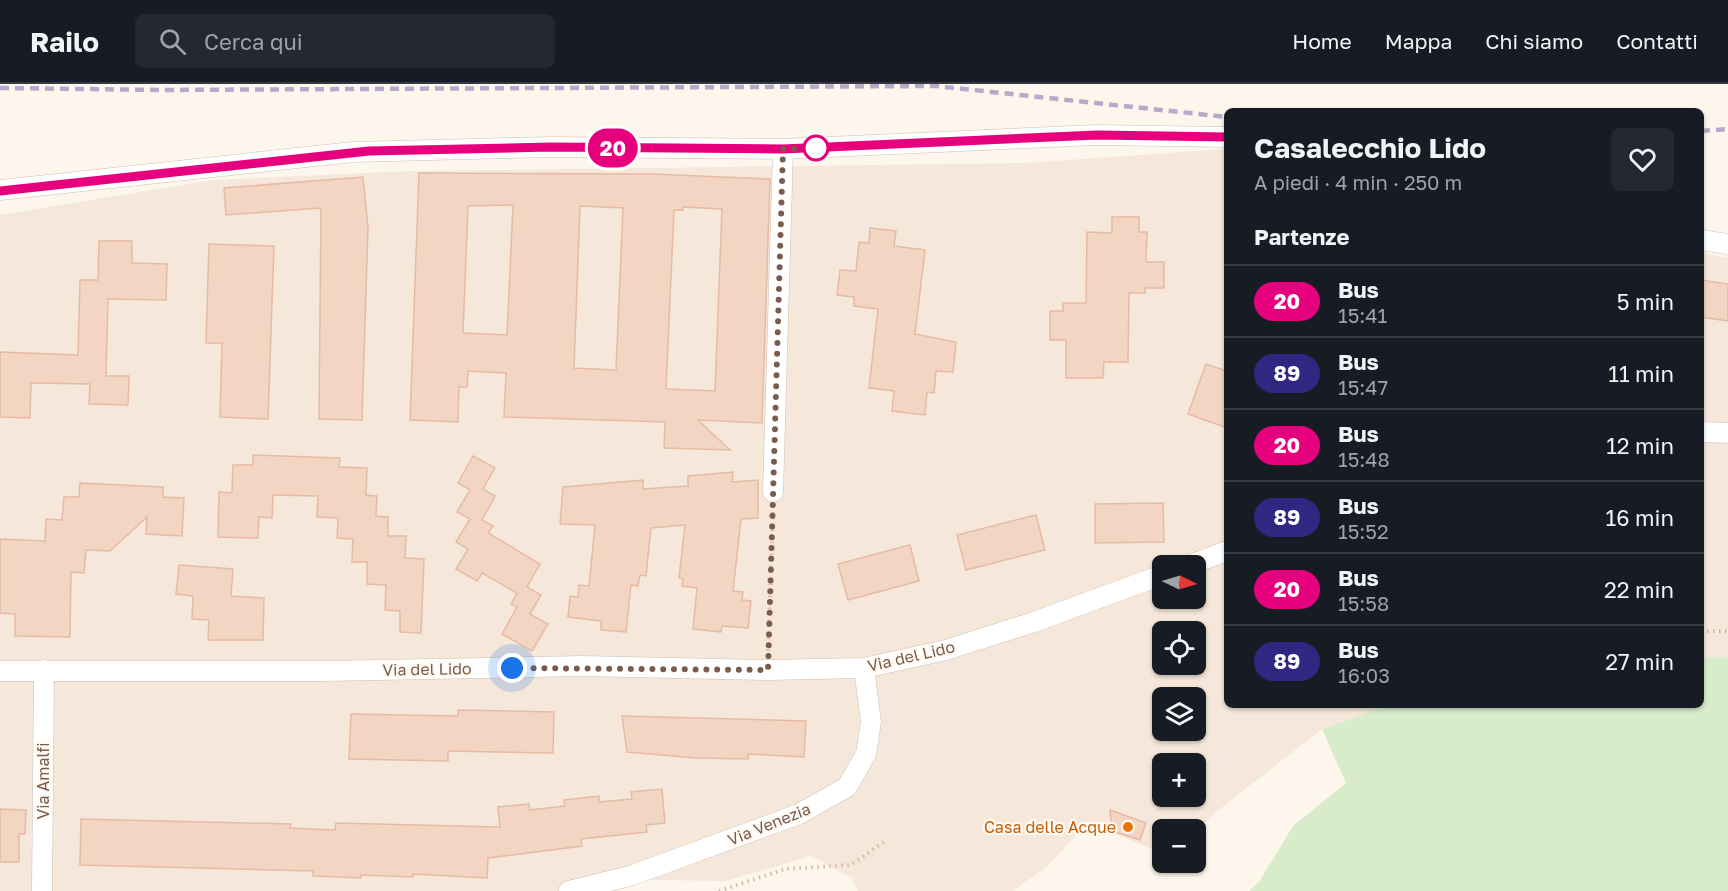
<!DOCTYPE html>
<html lang="it">
<meta charset="utf-8">
<style>
:root{--surface:#171b24;--page:#242831;--text:#f1f3f6;--muted:#9ea1a6;--line:#363941}
body{margin:0;font-family:"Golos Text",sans-serif;background:var(--page);color:var(--text);height:100vh;display:flex;flex-direction:column;font-size:22px;white-space:nowrap}
*{box-sizing:border-box;margin:0}
p{font-size:20px;color:var(--muted)}
.icon{flex:none;width:33px;height:33px;fill:none;stroke:currentColor;stroke-width:2;stroke-linecap:round;stroke-linejoin:round}
.map{position:relative;flex:1;overflow:hidden}
.details{position:absolute;left:1224px;top:24px;width:480px;height:600px;display:flex;flex-direction:column;background:var(--surface);border-radius:9px;box-shadow:0 2px 4px #0004}
.details>*{flex:none}
.badge{padding:0 12px;border-radius:20px;font-size:21px;line-height:39px}
.needle{width:39px;rotate:95deg}
.tools{position:absolute;left:1152px;top:471px;display:grid;gap:12px}
.tools a{display:grid;place-items:center;width:54px;height:54px;border-radius:9px;background:var(--surface);box-shadow:0 2px 4px #0004;font-size:30px}
.you{position:absolute;width:30px;height:30px;margin:-15px;border:4px solid #fff;border-radius:50%;background:#1a73e8;box-shadow:0 0 0 9px #1a73e833}
.map>.badge{position:absolute;translate:-50% -50%;box-shadow:0 0 0 3px #fff}
h2{padding:0 30px;font-size:22px;line-height:54px}
.round{display:grid;place-items:center;flex:none;width:63px;height:63px;border-radius:9px;background:var(--page)}
.summary{display:flex;align-items:center;justify-content:space-between;height:102px;padding:0 30px}
h1{font-size:28px;font-weight:700;line-height:45px}
ul{padding:0;list-style:none}
li{display:flex;align-items:center;gap:18px;height:72px;padding:0 30px;border-top:2px solid var(--line)}
li div{flex:1}
li b{display:block;font-size:22px}
li em{font-style:normal}
li .badge{min-width:66px;font-weight:700;text-align:center}
header{display:flex;align-items:center;gap:36px;box-sizing:border-box;height:84px;padding:0 30px;background:var(--surface);border-bottom:2px solid var(--line)}
header strong{font-size:28px}
nav{display:flex;gap:33px;margin-inline-start:auto;font-size:21px}
.search{width:420px;height:54px;background:var(--page);display:flex;align-items:center;gap:15px;box-sizing:border-box;padding:0 21px;border-radius:9px;color:var(--muted);font-size:22px}
.map>svg:first-child{display:block}
.residential{fill:#f5e8da;fill-rule:evenodd}
.green{fill:#d8ecc9}
.building{fill:#f3d5c3;stroke:#e6bba3;stroke-width:1.5;fill-rule:evenodd}
.lines{fill:none;stroke-linecap:round;stroke-linejoin:round}
.minor-casing{stroke:#d1beb0;stroke-width:21}
.path{stroke:#d9b8a5;stroke-width:4;stroke-dasharray:1.5 4.5;stroke-linecap:butt}
.minor{stroke:#fff;stroke-width:20}
.rail{stroke:#b9a8c9;stroke-width:4.5;stroke-dasharray:9 6;stroke-linecap:butt}
.line-casing{stroke:#fff;stroke-width:14}
.line{stroke:#e6007e;stroke-width:9}
.walk{stroke:#7a5c4d;stroke-width:6;stroke-dasharray:0 10.8}
.stop-dot{fill:#fff;stroke:#e6007e;stroke-width:3}
.food-dot{fill:#e8710a;stroke:#fffaf3;stroke-width:2}
.labels{text-anchor:middle;dominant-baseline:central;stroke-width:4.5;stroke-linejoin:round;paint-order:stroke}
.street-label{font-size:16px;fill:#7a5c4d;stroke:#fffaf3}
.food-label{font-size:16px;fill:#c56008;stroke:#fffaf3;text-anchor:end}
</style>
<header>
<strong>Railo</strong>
<div class="search"><svg class="icon" aria-label="search" viewBox="0 0 24 24"><circle cx="10" cy="10" r="6"/><path d="M15 15l6 6"/></svg>Cerca qui</div>
<nav><a>Home</a><a>Mappa</a><a>Chi siamo</a><a>Contatti</a></nav>
</header>
<div class="map">
<svg width="1728" height="807" viewBox="0 0 1728 807">
<rect width="100%" height="100%" fill="#fdf6ec"/>
<!-- residential -->
<g class="residential">
<path d="M1227,65V621H1390L1322,645L1215,729L1196,750V746H1162V769L1087,739L1047,783L1012,807H858L852,794L811,772L726,797L649,796L602,807H0V131L213,96L410,87L1025,79ZM1162,482H1196V514H1162ZM1162,548H1196V580H1162ZM1162,614H1196V646H1162ZM1162,680H1196V712H1162Z"/>
<path d="M1701,169L1728,174V574L1701,573Z"/>
</g>
<!-- green -->
<path class="green" d="M1701,573L1728,574V807H1249L1259,798L1293,742L1346,699L1322,645L1390,621H1701Z"/>
<!-- building -->
<g class="building">
<path d="M419,89L652,90L770,95L762,339L698,336L730,366L664,364L665,338L504,333L506,289L468,287L467,303H459L458,338L410,336ZM513,121L507,251L463,249L468,122ZM580,122L623,124L616,286L574,284ZM683,123L722,125L715,307L666,305L674,126H683Z"/>
<path d="M363,93L368,143L362,336L319,335L321,124L226,131L224,104Z"/>
<path d="M1112,133H1139V148H1147L1146,178H1164V204H1145V209H1129L1128,278H1104L1103,294H1066V256H1050V227H1063V219H1086L1087,148L1112,149Z"/>
<path d="M870,144L896,147L894,162L925,166L915,250L956,258L953,288L936,287L934,309L927,308L925,331L892,327L894,307L869,304L878,225L854,222V213L837,211L840,186L856,187L859,158L869,159Z"/>
<path d="M99,157H132V179L167,180L166,216L108,215L106,292H129L128,321L89,320L90,300L31,299L30,334L0,333V268L78,271L80,196H98Z"/>
<path d="M209,160L274,162L268,335L220,333L222,259H206Z"/>
<path d="M1701,196L1728,200V237L1701,233Z"/>
<path d="M1206,280L1227,287V344L1188,330Z"/>
<path d="M253,371L340,374L339,383L367,384L366,411L377,412L376,432L388,433V452H406L405,474L424,475L421,549L400,548V527L385,526L386,501L367,500V478H352L353,455L337,454L338,434L317,433L318,412L273,411L272,434L259,433L258,454L218,453L219,408L232,409L233,381H253Z"/>
<path d="M473,372L495,384L483,405L495,412L482,436L493,442L488,449L540,480L527,503L541,511L530,530L548,540L532,567L502,550L517,523L511,520L517,509L482,489L477,497L456,485L468,465L456,458L470,435L457,428L470,406L458,399Z"/>
<path d="M733,388L732,398L758,396V434L741,435L733,507L743,508L742,516L751,517L748,544L722,542L721,548L693,545L697,504L682,502L683,495L679,494L685,441L651,444L646,492L640,491L638,502L631,501L626,548L601,546V537L568,533L570,512L578,513L579,501L589,502L595,441L560,440L563,403L643,396V405L688,402V392Z"/>
<path d="M80,399L163,403V413L184,414L182,452L146,450L147,433L110,467L86,466L84,489L71,488L70,553L15,552V530L0,529V455L45,457L46,435L62,436L64,413H79Z"/>
<path d="M1163,419L1164,458L1095,459V420Z"/>
<path d="M1036,431L1045,466L966,486L957,451Z"/>
<path d="M910,461L919,497L848,516L838,480Z"/>
<path d="M179,481L233,485L231,512L264,514L263,556H208L209,536L192,535L193,512L176,510Z"/>
<path d="M458,626L554,628L553,669L448,667V677L349,675L351,630L458,632Z"/>
<path d="M622,632L806,637L804,673L748,670V675L696,674L627,668Z"/>
<path d="M662,705L665,739L646,741L647,748L581,755L582,762L488,774L487,794L413,790V793L361,791V794L313,792V787L80,781L81,735L291,740L290,744L335,746L336,739L500,743L498,723L529,720L530,726L565,722L564,716L599,712V718L632,715L631,708Z"/>
<path d="M0,725L26,726L25,750H19V778H0Z"/>
<path d="M1110,726L1146,739L1140,756L1112,747Z"/>
</g>
<g class="lines">
<defs>
<g id="minor">
<path d="M0,106L353,68L551,63L783,65L1097,51L1227,53"/>
<path d="M1701,156L1728,160"/>
<path d="M1701,348L1728,349"/>
<path d="M773,408L783,65"/>
<path d="M1187,482L1227,467"/>
<path d="M0,587H325L582,582L768,586L864,584L946,566L1034,538L1162,491"/>
<path d="M42,807L44,586"/>
<path d="M569,807L630,792L799,730L847,703L866,670L871,638L864,584"/>
</g>
</defs>
<!-- minor casing -->
<use href="#minor" class="minor-casing"/>
<!-- path -->
<g class="path">
<path d="M1701,547H1728"/>
<path d="M768,567L773,428"/>
<path d="M719,807L785,785L851,781L885,757"/>
</g>
<!-- minor -->
<use href="#minor" class="minor"/>
<!-- rail -->
<g class="rail">
<path d="M0,4L161,6L936,2L1227,33"/>
<path d="M1701,47L1728,45"/>
</g>
</g>
<g class="lines">
<defs>
<path id="line" d="M0,107L369,67L551,63L783,65L1097,51L1227,53"/>
</defs>
<!-- line casing -->
<use href="#line" class="line-casing"/>
<!-- line -->
<use href="#line" class="line"/>
<!-- walk -->
<path class="walk" d="M512,584L768,586L783,65L816,64"/>
</g>
<!-- markers -->
<circle class="stop-dot" cx="816" cy="64" r="12"/>
<circle class="food-dot" cx="1128" cy="743" r="6"/>
<g class="labels">
<!-- street labels -->
<g class="street-label">
<text transform="translate(911 572) rotate(-13)">Via del Lido</text>
<text transform="translate(427 585) rotate(-1)">Via del Lido</text>
<text transform="translate(43 697) rotate(-90)">Via Amalfi</text>
<text transform="translate(769 740) rotate(-22)">Via Venezia</text>
</g>
<!-- food labels -->
<g class="food-label">
<text x="1116" y="743">Casa delle Acque</text>
</g>
</g>
</svg>
<div class="tools">
<a><svg class="needle" viewBox="-14 -14 28 28"><path d="M0-13l5 13h-10z" fill="#e53935"/><path d="M0 13l5-13h-10z" fill="#9ea1a6"/></svg></a>
<a><svg class="icon" aria-label="locate" viewBox="0 0 24 24"><circle cx="12" cy="12" r="6"/><path d="M12 2v4M12 18v4M2 12h4M18 12h4"/></svg></a>
<a><svg class="icon" aria-label="layers" viewBox="0 0 24 24"><path d="M12 4l9 5-9 5-9-5zM3 14l9 5 9-5"/></svg></a>
<a>+</a>
<a>−</a>
</div>
<div class="you" style="left:512px;top:584px"></div>
<b class="badge" style="left:613px;top:64px;background:#e6007e;color:#fff">20</b>
<section class="details">
<div class="summary"><div><h1>Casalecchio Lido</h1><p>A piedi · 4 min · 250 m</p></div><a class="round"><svg class="icon" aria-label="heart" viewBox="0 0 24 24"><path d="M12 20l-8-8c-3-5 5-10 8-4 3-6 11-1 8 4z"/></svg></a></div>
<h2>Partenze</h2>
<ul>
<li><span class="badge" style="background:#e6007e;color:#fff">20</span><div><b>Bus</b><p>15:41</p></div><em>5 min</em></li>
<li><span class="badge" style="background:#312783;color:#fff">89</span><div><b>Bus</b><p>15:47</p></div><em>11 min</em></li>
<li><span class="badge" style="background:#e6007e;color:#fff">20</span><div><b>Bus</b><p>15:48</p></div><em>12 min</em></li>
<li><span class="badge" style="background:#312783;color:#fff">89</span><div><b>Bus</b><p>15:52</p></div><em>16 min</em></li>
<li><span class="badge" style="background:#e6007e;color:#fff">20</span><div><b>Bus</b><p>15:58</p></div><em>22 min</em></li>
<li><span class="badge" style="background:#312783;color:#fff">89</span><div><b>Bus</b><p>16:03</p></div><em>27 min</em></li>
</ul>
</section>
</div>
